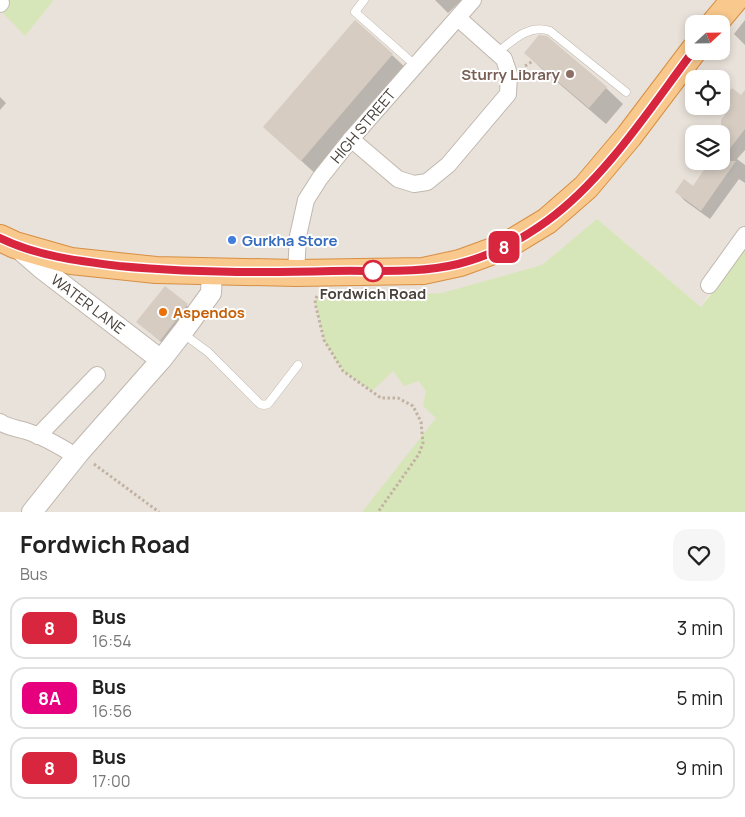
<!DOCTYPE html>
<style>
:root{--surface:#fff;--page:#f6f6f6;--text:#222;--muted:#767676;--line:#e0e0e0}
body{margin:0;font-family:Manrope,sans-serif;background:var(--page);color:var(--text);height:100vh;display:flex;flex-direction:column;font-size:19px;white-space:nowrap}
*{box-sizing:border-box;margin:0}
p{font-size:16px;color:var(--muted)}
.icon{flex:none;width:28px;height:28px;fill:none;stroke:currentColor;stroke-width:2;stroke-linecap:round;stroke-linejoin:round}
.map{position:relative;height:512px;overflow:hidden}
.sheet{display:flex;flex-direction:column;background:var(--surface);flex:1}
.sheet>*{flex:none}
.badge{padding:0 10px;border-radius:8px;font-size:18px;line-height:32px}
.needle{width:32px;rotate:68deg}
.tools{position:absolute;left:685px;top:15px;display:grid;gap:10px}
.tools a{display:grid;place-items:center;width:45px;height:45px;border-radius:10px;background:var(--surface);box-shadow:0 2px 8px #0003;font-size:25px}
.map>.badge{position:absolute;translate:-50% -50%;box-shadow:0 0 0 2px #fff}
.round{display:grid;place-items:center;flex:none;width:52px;height:52px;border-radius:15px;background:var(--page)}
.summary{display:flex;align-items:center;justify-content:space-between;height:85px;padding:0 20px}
h1{font-size:24px;font-weight:700;line-height:38px}
ul{padding:0;list-style:none}
li{display:flex;align-items:center;gap:15px;height:62px;margin:0 10px 8px;padding:0 10px;border:2px solid var(--line);border-radius:15px}
li div{flex:1}
li b{display:block;font-size:19px}
li em{font-style:normal}
li .badge{min-width:55px;font-weight:700;text-align:center}
.map>svg:first-child{display:block}
.residential{fill:#e9e2da;fill-rule:evenodd}
.green{fill:#d7e6b8}
.shadow{fill:#0003}
.building{fill:#d6ccc2}
.lines{fill:none;stroke-linecap:round;stroke-linejoin:round}
.service-casing{stroke:#c0b8af;stroke-width:9}
.minor-casing{stroke:#c0b8af;stroke-width:18}
.tertiary-casing{stroke:#c0b8af;stroke-width:22}
.trunk-casing{stroke:#d68f45;stroke-width:28}
.path{stroke:#c1b2a1;stroke-width:3;stroke-dasharray:2.5 2.5;stroke-linecap:butt}
.service{stroke:#fff;stroke-width:8}
.minor{stroke:#fff;stroke-width:16}
.tertiary{stroke:#fff;stroke-width:20}
.trunk{stroke:#f8c88c;stroke-width:26}
.line-casing{stroke:#fff;stroke-width:11}
.line{stroke:#d7263d;stroke-width:8}
.education-dot{fill:#8d6e63;stroke:#fff;stroke-width:2}
.shop-dot{fill:#3f7fe0;stroke:#fff;stroke-width:2}
.stop-dot{fill:#fff;stroke:#d7263d;stroke-width:2.5}
.food-dot{fill:#e8710a;stroke:#fff;stroke-width:2}
.labels{text-anchor:middle;dominant-baseline:central;stroke-width:4;stroke-linejoin:round;paint-order:stroke}
.education-label{font-size:15px;font-weight:bold;fill:#785e54;stroke:#fff;text-anchor:end}
.street-label{font-size:15px;fill:#49413a;stroke:#fff}
.shop-label{font-size:15px;font-weight:bold;fill:#366cbe;stroke:#fff;text-anchor:start}
.stop-label{font-size:15px;font-weight:bold;fill:#49413a;stroke:#fff}
.food-label{font-size:15px;font-weight:bold;fill:#c56008;stroke:#fff;text-anchor:start}
</style>
<div class="map">
<svg width="745" height="512" viewBox="0 0 745 512">
<rect width="100%" height="100%" fill="#f5f1ec"/>
<!-- residential -->
<path class="residential" d="M54,0H745V242L701,307L597,220L363,512H0V10L25,35ZM694,24H721V51H694ZM694,79H721V106H694ZM694,134H721V161H694Z"/>
<!-- green -->
<g class="green">
<path d="M0,0H54L25,36L0,10Z"/>
<path d="M597,219L701,307L745,249V512H362L436,418L423,406L426,391L419,381L404,386L393,371L372,391L343,371L324,340L315,300L442,293L542,265Z"/>
</g>
<!-- shadow -->
<g class="shadow">
<path d="M435,0H462L448,13Z"/>
<path d="M745,20V45L734,34Z"/>
<path d="M525,53L606,88L623,104L606,124L542,69Z"/>
<path d="M392,55L409,71L318,176L264,127Z"/>
<path d="M0,97L6,103L0,110Z"/>
<path d="M745,101V150L737,159L745,165V183L739,179L710,219L685,201L677,192L693,187L721,161V134H719L727,122L730,111L722,103Z"/>
<path d="M165,287L195,313L168,348L138,322Z"/>
</g>
<!-- building -->
<g class="building">
<path d="M355,20L393,54L301,161L263,127Z"/>
<path d="M539,35L547,36L607,87L589,108L524,53Z"/>
<path d="M732,88L741,95L745,90V129L721,160V120L729,109L721,102Z"/>
<path d="M710,161H736L701,211L675,192L684,179L693,186Z"/>
<path d="M165,286L188,304L160,341L136,322Z"/>
</g>
<g class="lines">
<defs>
<g id="service">
<path d="M364,0L355,12L415,65"/>
<path d="M497,53C513,40 529,24 550,31L626,92"/>
<path d="M182,333L208,352L260,404L264,405L268,404L298,365"/>
</g>
<g id="minor">
<path d="M0,4L1,3"/>
<path d="M351,139L398,179L414,184L427,182L448,165L508,94L509,74L504,59L458,18"/>
<path d="M296,273L298,236L306,200L320,178L351,139L473,0"/>
<path d="M709,285L745,235"/>
<path d="M0,422C8,428 17,428 26,431C45,437 60,446 77,457"/>
<path d="M38,436L97,375"/>
</g>
<g id="tertiary">
<path d="M17,247L41,268L161,360"/>
<path d="M32,512L79,453L161,360L182,333L211,293L212,272"/>
</g>
<g id="trunk">
<path d="M714,24L734,0"/>
<path d="M0,238L15,245L71,261L156,270L296,273L423,271L460,263L504,247L547,221L586,187L629,136L694,50"/>
</g>
</defs>
<!-- service casing -->
<use href="#service" class="service-casing"/>
<!-- minor casing -->
<use href="#minor" class="minor-casing"/>
<!-- tertiary casing -->
<use href="#tertiary" class="tertiary-casing"/>
<!-- trunk casing -->
<use href="#trunk" class="trunk-casing"/>
<!-- path -->
<g class="path">
<path d="M525,66L533,61"/>
<path d="M317,296L315,300L316,307L324,340L343,371L381,398H398L413,406L421,422L423,443L419,454L378,512"/>
<path d="M94,464L159,512"/>
</g>
<!-- service -->
<use href="#service" class="service"/>
<!-- minor -->
<use href="#minor" class="minor"/>
<!-- tertiary -->
<use href="#tertiary" class="tertiary"/>
<!-- trunk -->
<use href="#trunk" class="trunk"/>
</g>
<g class="lines">
<defs>
<path id="line" d="M0,238C37,256 78,261 119,266C190,273 261,273 332,271C375,270 417,274 458,264C490,256 521,240 547,221C605,179 651,107 694,50"/>
</defs>
<!-- line casing -->
<use href="#line" class="line-casing"/>
<!-- line -->
<use href="#line" class="line"/>
</g>
<!-- markers -->
<circle class="education-dot" cx="570" cy="74" r="5"/>
<circle class="shop-dot" cx="232" cy="240" r="5"/>
<circle class="stop-dot" cx="373" cy="271" r="10"/>
<circle class="food-dot" cx="163" cy="312" r="5"/>
<g class="labels">
<!-- education labels -->
<g class="education-label">
<text x="560" y="74">Sturry Library</text>
</g>
<!-- street labels -->
<g class="street-label">
<text transform="translate(363 126) rotate(-50)">HIGH STREET</text>
<text transform="translate(88 304) rotate(37)">WATER LANE</text>
</g>
<!-- shop labels -->
<g class="shop-label">
<text x="242" y="240">Gurkha Store</text>
</g>
<!-- stop labels -->
<g class="stop-label">
<text x="373" y="293">Fordwich Road</text>
</g>
<!-- food labels -->
<g class="food-label">
<text x="173" y="312">Aspendos</text>
</g>
</g>
</svg>
<div class="tools">
<a><svg class="needle" viewBox="-14 -14 28 28"><path d="M0-13l5 13h-10z" fill="#e53935"/><path d="M0 13l5-13h-10z" fill="#767676"/></svg></a>
<a><svg class="icon" aria-label="locate" viewBox="0 0 24 24"><circle cx="12" cy="12" r="6"/><path d="M12 2v4M12 18v4M2 12h4M18 12h4"/></svg></a>
<a><svg class="icon" aria-label="layers" viewBox="0 0 24 24"><path d="M12 4l9 5-9 5-9-5zM3 14l9 5 9-5"/></svg></a>
</div>
<b class="badge" style="left:504px;top:247px;background:#d7263d;color:#fff">8</b>
</div>
<section class="sheet">
<div class="summary"><div><h1>Fordwich Road</h1><p>Bus</p></div><a class="round"><svg class="icon" aria-label="heart" viewBox="0 0 24 24"><path d="M12 20l-8-8c-3-5 5-10 8-4 3-6 11-1 8 4z"/></svg></a></div>
<ul>
<li><span class="badge" style="background:#d7263d;color:#fff">8</span><div><b>Bus</b><p>16:54</p></div><em>3 min</em></li>
<li><span class="badge" style="background:#e6007e;color:#fff">8A</span><div><b>Bus</b><p>16:56</p></div><em>5 min</em></li>
<li><span class="badge" style="background:#d7263d;color:#fff">8</span><div><b>Bus</b><p>17:00</p></div><em>9 min</em></li>
</ul>
</section>
